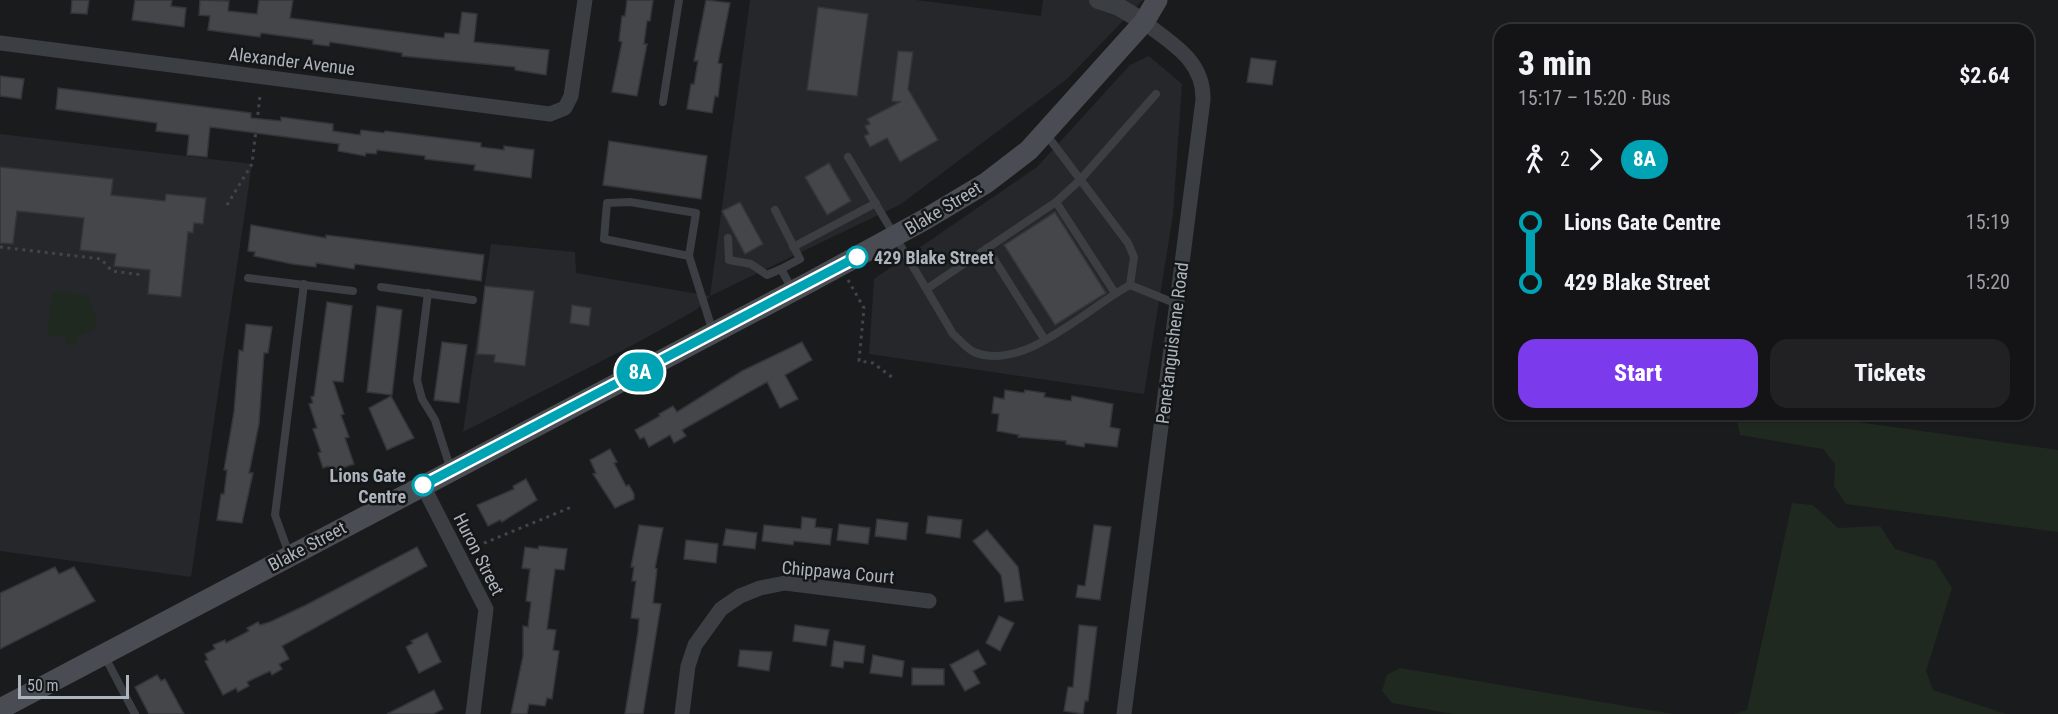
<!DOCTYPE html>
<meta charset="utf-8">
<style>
:root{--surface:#141416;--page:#212123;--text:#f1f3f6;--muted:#9d9ea1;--line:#333335;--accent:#7c3aed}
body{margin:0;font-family:"Roboto Condensed",sans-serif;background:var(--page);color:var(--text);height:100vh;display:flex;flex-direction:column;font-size:22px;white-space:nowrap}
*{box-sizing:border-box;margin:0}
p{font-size:20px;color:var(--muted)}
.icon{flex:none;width:33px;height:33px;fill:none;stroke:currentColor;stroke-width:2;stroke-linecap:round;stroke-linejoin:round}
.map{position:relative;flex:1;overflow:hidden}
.details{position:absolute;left:1494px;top:24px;width:540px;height:396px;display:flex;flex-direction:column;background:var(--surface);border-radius:18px;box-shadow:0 2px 4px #0004,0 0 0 2px var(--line)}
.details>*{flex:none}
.badge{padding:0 12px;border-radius:20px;font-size:21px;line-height:39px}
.scale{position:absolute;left:18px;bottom:15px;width:111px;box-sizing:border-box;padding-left:6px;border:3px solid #acb4bd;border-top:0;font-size:16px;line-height:21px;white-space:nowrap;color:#acb4bd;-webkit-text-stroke:4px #151618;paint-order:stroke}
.map>.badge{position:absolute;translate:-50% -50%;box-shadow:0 0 0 3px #fff}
.legs{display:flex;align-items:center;gap:9px;height:66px;padding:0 24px;font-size:20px}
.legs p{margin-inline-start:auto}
.headline{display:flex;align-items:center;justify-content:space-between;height:102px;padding:0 24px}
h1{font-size:33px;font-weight:800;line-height:45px}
.primary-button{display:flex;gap:12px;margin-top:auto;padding:12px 24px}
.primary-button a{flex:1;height:69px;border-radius:18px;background:var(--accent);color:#fff;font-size:24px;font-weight:800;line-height:69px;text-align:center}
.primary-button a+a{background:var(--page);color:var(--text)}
ul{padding:0 24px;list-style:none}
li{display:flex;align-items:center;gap:21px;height:60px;font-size:22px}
li i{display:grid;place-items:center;width:9px;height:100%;margin:0 8px;background:currentColor}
li i::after{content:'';width:15px;height:15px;margin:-8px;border:4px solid;border-radius:50%;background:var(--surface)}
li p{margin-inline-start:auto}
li:first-child i{background:linear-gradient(#0000 50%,currentColor 0)}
li:last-child i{background:linear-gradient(currentColor 50%,#0000 0)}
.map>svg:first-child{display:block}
.built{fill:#26272a}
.green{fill:#202920}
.building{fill:#44464a;stroke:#343539;stroke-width:1.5}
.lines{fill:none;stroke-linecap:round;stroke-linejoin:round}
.path{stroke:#41454a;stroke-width:3;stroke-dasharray:3 4.5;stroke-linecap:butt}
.service{stroke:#3b3e42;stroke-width:8}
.minor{stroke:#3b3e42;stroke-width:15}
.tertiary{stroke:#3b3e42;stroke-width:18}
.secondary{stroke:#494d53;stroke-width:21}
.line-1-casing{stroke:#fff;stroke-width:14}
.line-1{stroke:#00a3b4;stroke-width:9}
.stop-1-dot{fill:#fff;stroke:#00a3b4;stroke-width:3}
.labels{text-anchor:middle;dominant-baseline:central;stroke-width:5;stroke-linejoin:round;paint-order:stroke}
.street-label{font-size:18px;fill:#acb4bd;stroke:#151618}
.stop-label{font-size:18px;font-weight:bold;fill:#acb4bd;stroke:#151618;text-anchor:start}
</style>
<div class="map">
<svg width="2058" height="714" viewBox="0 0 2058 714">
<rect width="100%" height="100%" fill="#1a1b1d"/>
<!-- built -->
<g class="built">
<path d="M750,0H916L1041,16L1043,0H1143L1067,79L901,204L710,296L696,310L631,346L463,432L491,244L575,252L576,273L710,296Z"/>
<path d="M1149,56L1182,84L1173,215L1144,394L869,354L874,279L1037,167L1130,65Z"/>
<path d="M0,134L252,164L191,577L0,551Z"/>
</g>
<!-- green -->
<g class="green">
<path d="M53,291L88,296L96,316L95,329L77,337V345H66L65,337L49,335L47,330Z"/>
<path d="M1738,414H1801L2058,450V532L1846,504L1834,486L1835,464L1823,449L1740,435L1736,415Z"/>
<path d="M1792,503L1813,505L1838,528L1880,526L1895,549L1935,561L1952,588L1926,671L1933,690L2006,714H1734L1747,710Z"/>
<path d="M1400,668L1673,714H1454L1392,703L1382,691L1387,675Z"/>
</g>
<!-- building -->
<g class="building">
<path d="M72,0H89L87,14L71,13Z"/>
<path d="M135,0H172L171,6L186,8L184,27L132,20Z"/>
<path d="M200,0L229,1L228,11L257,14L259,0H293L290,18L444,38L445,33L459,34L462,12L477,14L474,42L549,50L546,75L515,70V67L402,56V53L330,42L329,46L313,44V40L261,33L260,37L208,30L210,16L199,15Z"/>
<path d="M627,0H653L650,21H647L644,44H647L637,96L612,92L622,42L619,41L622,16H625Z"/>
<path d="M706,0L730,3L718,63L722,64L718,97L715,96L712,113L687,109L691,84H694L698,61H694Z"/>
<path d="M818,7L868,14L857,96L807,90Z"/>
<path d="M898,51L913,52L908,89L938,140L900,162L887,138L870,147L864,136L869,134L865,126L870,124L867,119L900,102L892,101Z"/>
<path d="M1251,58L1276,61L1272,85L1247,82Z"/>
<path d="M0,76L24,79L21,99L0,96Z"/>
<path d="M58,88L251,113V118L281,121V117L333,124V131L360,135L361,130L384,133L385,131L481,143V147L504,150V146L534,150L531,178L474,170L475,165L425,159V156L377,150L376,154L366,153L365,156L338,151L339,144L210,127L207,157L187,155L189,135L156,131L157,123L56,109Z"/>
<path d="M609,141L707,156L701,199L603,185Z"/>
<path d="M829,163L851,201L827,215L805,177Z"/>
<path d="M0,167L113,179L111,195L165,201L166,194L206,198L203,224L194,223L193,233L188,232L181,297L148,294L150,270L114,266L116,254L80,250L84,218L17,211L13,244L0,243Z"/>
<path d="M740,202L763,244L745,254L722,211Z"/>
<path d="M1055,212L1106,293L1055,325L1004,245Z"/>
<path d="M251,225L326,238V235L484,255L481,281L355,264L354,269L316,263V267L292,264L254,256L255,252L248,251Z"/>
<path d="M485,286L534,291L525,366L494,362L495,355L477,354Z"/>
<path d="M327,302L352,306L343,382L333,381L344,414L341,415L349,437L345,438L354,464L330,472L328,466L323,468L318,453L321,452L313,429L317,428L309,404L313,403L311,397L314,396Z"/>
<path d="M572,305L591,308L589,326L570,323Z"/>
<path d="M377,306L402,310L392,395L367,392Z"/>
<path d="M246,324L272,327L268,353H264L259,424L249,473H253L242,523L217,520L221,494H224L227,470H224L234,412L239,350L243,351Z"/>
<path d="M442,342L467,345L459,403L434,400Z"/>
<path d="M802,342L812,360L785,375L798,399L780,408L767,382L682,430L686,436L674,443L670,435L649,447L644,437L640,439L635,430L660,416L659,414L673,406L677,412L742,371Z"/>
<path d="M1005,390L1024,393L1025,390L1045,393L1044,397L1071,401L1072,396L1113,404L1110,427L1120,429L1117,447L1085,443L1084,447L1066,444V441L1018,437L1019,435L997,431L999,414L992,413L994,397L1004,399Z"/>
<path d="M391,396L414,438L387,450L369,408Z"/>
<path d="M610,449L617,462L614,463L626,486L629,485L634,494V499L615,508L593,474L596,473L590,460Z"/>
<path d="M526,479L537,500L502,522L500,520L488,526L477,505L514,489L513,486Z"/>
<path d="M928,516L962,520L960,538L926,533Z"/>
<path d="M802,517L816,519L815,527L832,529L830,545L794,541L793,545L762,541L764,525L801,529Z"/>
<path d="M877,519L908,523L906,540L875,536Z"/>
<path d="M839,524L870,528L868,544L837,540Z"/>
<path d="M639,525L663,528L655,568L657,569L653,603L661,604L643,714H625L638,632L639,619L631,618L636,581H632L634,567H631Z"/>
<path d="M1094,525L1111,527L1100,600L1076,597L1078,585L1085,586Z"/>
<path d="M726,529L757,533L755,549L723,545Z"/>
<path d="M987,530L1018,567L1023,600L1005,602L1001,575L973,541Z"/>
<path d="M686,540L718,544L716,563L684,559Z"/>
<path d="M539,546L567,549L564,570L555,569L547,629L556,630L553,650L559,651L552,699L547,698L545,706L529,704L527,714H511L523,656V626L528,627L531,602L526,601L530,569L522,568L525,547L538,549Z"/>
<path d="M417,547L427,566L282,646L289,659L279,664L282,669L272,675L270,671L247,682L249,686L238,692L236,688L223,695L205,661L208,660L205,654L215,649L213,645L225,640L226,643L249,631L247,628L258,622L260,625L270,622L306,605Z"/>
<path d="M55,567L59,574L74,567L95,601L0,649V593Z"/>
<path d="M999,616L1014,623L1000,651L986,643Z"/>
<path d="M795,625L829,630L826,646L793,641Z"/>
<path d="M1079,625L1097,627L1088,701H1085L1083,714L1064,711L1068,687H1073Z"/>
<path d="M427,633L441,662L419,673L406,647L413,643L411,641Z"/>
<path d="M834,641L865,646L863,663L844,661L843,668L831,666Z"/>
<path d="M740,650L772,652L769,671L738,666Z"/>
<path d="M978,650L986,664L973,671L980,683L965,691L950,665Z"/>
<path d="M873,655L904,661L902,677L870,673Z"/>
<path d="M912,668L944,669V685H912Z"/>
<path d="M157,675L161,681L165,679L184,714H149L135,687Z"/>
<path d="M434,690L443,709L433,714H387Z"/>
</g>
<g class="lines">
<!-- path -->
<g class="path">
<path d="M227,205L252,164L260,96"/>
<path d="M0,247L101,259L112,271L143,275"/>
<path d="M848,280L864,308L859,361L873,363L893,378"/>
<path d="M477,546L574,506"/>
</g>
<!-- service -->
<g class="service">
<path d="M663,102L679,0"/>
<path d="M1046,134L1128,243L1134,257L1130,285"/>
<path d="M848,157L953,334C959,339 967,349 974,352C1024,373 1088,307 1130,285L1177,304"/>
<path d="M1056,202L1115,293"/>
<path d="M775,210L800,259L781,269"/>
<path d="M728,238L729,260L751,264L767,275L781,269L792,289"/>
<path d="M793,247L876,203"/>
<path d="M987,248L1045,340"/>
<path d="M689,256L696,213L630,202L607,203L604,239L689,256L713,332"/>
<path d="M248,278L353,291"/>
<path d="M381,287L473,300"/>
<path d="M928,288L1056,202L1080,180L1156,94"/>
<path d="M428,293L417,380L422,399L435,420L451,470"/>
<path d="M289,554L275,515L304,284"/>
<path d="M104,655L135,714"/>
</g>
<!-- minor -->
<g class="minor">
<path d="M0,43L550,114L565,108L571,96L585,0"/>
<path d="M423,486L486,609L473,714"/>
<path d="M682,714L688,666L695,645L721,609L740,596L760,588L785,583L929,601"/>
<path d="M1124,714L1203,100C1204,60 1172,44 1144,22"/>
</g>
<!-- tertiary -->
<path class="tertiary" d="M1098,0L1119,7L1144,22"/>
<!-- secondary -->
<path class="secondary" d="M0,709L810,282L924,220L986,183L1029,150L1144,22L1157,0"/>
</g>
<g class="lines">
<defs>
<path id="line-1" d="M423,485L857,257"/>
</defs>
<!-- line-1 casing -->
<use href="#line-1" class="line-1-casing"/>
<!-- line-1 -->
<use href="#line-1" class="line-1"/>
</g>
<!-- markers -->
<g class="stop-1-dot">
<circle cx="857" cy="257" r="10"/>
<circle cx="423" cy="485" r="10"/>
</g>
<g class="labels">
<!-- street labels -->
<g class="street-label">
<text transform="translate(292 61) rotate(7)">Alexander Avenue</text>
<text transform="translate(943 208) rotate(-31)">Blake Street</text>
<text transform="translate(1172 343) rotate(-83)">Penetanguishene Road</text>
<text transform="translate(307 546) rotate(-28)">Blake Street</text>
<text transform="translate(479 554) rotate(63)">Huron Street</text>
<text transform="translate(838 572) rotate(5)">Chippawa Court</text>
</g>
<!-- stop labels -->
<g class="stop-label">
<text x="874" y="257">429 Blake Street</text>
<text x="406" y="475" text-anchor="end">Lions Gate<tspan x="406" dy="21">Centre</tspan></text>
</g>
</g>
</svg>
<div class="scale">50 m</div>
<b class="badge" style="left:640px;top:372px;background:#00a3b4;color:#fff">8A</b>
<section class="details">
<div class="headline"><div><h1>3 min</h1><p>15:17 – 15:20 · Bus</p></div><b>$2.64</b></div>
<div class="legs"><svg class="icon" aria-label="walk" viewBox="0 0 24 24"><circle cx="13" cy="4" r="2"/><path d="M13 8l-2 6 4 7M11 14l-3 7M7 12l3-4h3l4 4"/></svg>2<svg class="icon" aria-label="forward" viewBox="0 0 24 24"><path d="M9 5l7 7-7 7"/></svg><b class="badge" style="background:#00a3b4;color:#fff">8A</b></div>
<ul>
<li><i style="color:#00a3b4"></i><b>Lions Gate Centre</b><p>15:19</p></li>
<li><i style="color:#00a3b4"></i><b>429 Blake Street</b><p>15:20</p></li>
</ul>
<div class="primary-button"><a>Start</a><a>Tickets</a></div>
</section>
</div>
